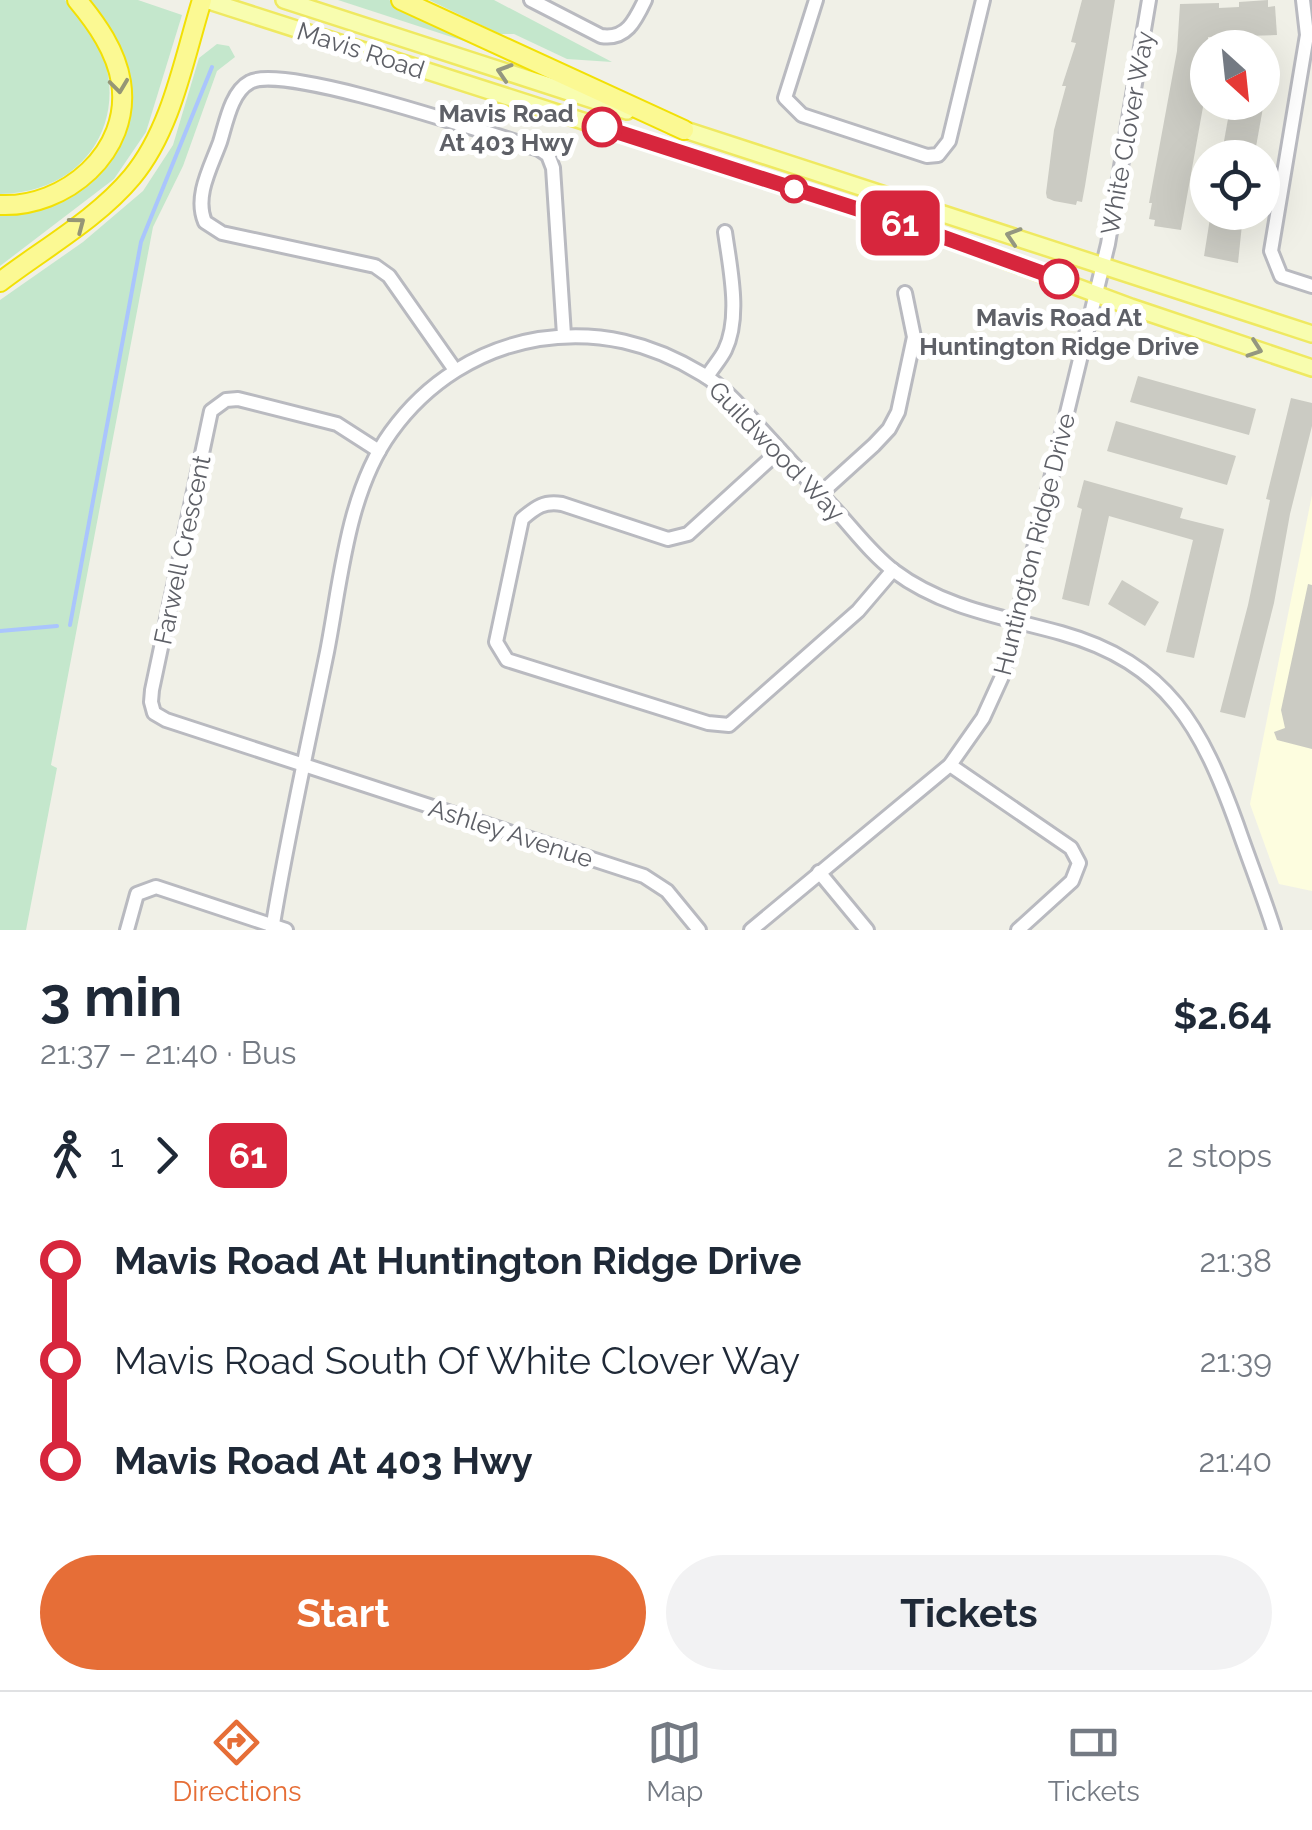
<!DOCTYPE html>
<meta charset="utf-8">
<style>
:root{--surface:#fff;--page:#f2f2f3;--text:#1f2937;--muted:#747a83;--line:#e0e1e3;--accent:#e66e37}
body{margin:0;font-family:Raleway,sans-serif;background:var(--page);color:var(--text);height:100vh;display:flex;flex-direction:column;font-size:38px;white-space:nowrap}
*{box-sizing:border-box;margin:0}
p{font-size:32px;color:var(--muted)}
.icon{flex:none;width:55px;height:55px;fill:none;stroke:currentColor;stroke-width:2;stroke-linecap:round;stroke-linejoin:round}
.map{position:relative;height:930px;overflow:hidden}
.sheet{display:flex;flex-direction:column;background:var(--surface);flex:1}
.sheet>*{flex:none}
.badge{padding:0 20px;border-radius:15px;font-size:35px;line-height:65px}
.needle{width:65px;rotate:153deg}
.tools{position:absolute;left:1190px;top:30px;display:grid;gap:20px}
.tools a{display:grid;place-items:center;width:90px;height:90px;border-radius:50%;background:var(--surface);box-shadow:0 10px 40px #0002;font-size:50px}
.map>.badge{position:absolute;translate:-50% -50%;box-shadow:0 0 0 5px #fff}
.legs{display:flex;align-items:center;gap:15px;height:110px;padding:0 40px;font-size:32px}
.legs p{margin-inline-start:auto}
.head{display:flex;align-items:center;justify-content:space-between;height:170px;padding:0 40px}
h1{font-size:55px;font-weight:700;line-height:75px}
.button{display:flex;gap:20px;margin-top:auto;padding:20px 40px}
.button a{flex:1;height:115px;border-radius:60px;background:var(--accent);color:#fff;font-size:40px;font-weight:700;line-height:115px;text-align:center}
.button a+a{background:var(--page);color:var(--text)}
ul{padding:0 40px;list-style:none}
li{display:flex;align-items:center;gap:35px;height:100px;font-size:38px}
li i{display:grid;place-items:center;width:15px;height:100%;margin:0 12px;background:currentColor}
li i::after{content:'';width:25px;height:25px;margin:-12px;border:8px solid;border-radius:50%;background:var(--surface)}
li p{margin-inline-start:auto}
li:first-child i{background:linear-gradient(#0000 50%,currentColor 0)}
li:last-child i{background:linear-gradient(currentColor 50%,#0000 0)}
.tab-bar{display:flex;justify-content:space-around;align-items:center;height:140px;border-top:2px solid var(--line);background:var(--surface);font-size:28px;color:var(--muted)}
.tab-bar a{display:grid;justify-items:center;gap:5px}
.tab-bar .active{color:var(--accent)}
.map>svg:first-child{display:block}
.commercial{fill:#fdfddf}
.green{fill:#c4e7cc}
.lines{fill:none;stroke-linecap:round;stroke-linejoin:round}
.stream{stroke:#aac5fd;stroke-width:4}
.building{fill:#cbcbc3}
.minor-casing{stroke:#b9bac0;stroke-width:18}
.major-casing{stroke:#efe961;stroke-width:20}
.highway-casing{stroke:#f2e005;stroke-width:22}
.minor{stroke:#fff;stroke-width:12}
.major{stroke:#f8fdaf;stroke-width:15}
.highway{stroke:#fbf993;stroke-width:18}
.oneway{stroke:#949780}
.oneway2{stroke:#959676}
.line-1-casing{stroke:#fff;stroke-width:22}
.line-1{stroke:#d7263d;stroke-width:15}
.stop-1-dot{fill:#fff;stroke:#d7263d;stroke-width:5}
.labels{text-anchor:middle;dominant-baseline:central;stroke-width:10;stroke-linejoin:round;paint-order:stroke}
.street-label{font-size:25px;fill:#5e6067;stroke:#fff}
.stop-label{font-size:25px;font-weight:bold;fill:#5e6067;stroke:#fff;text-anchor:end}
</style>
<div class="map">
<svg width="1312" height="930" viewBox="0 0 1312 930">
<rect width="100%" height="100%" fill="#f0f0e7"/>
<!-- commercial -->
<path class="commercial" d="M1312,495V891L1279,884L1250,804Z"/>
<!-- green -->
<g class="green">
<path d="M0,0H65C146,72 112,192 0,194Z"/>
<path d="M84,0H138L182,15L146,132L114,179L0,266V212L51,204L118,141C121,76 133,51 84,0Z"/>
<path d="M338,0H389L472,37L470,43Z"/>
<path d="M429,0H494L612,62L567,59L514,34H500Z"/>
<path d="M217,44L229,46L235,57L217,71L183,166L153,227L51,765L57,768L26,930H0V300L83,242L143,191L173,145L199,58Z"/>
</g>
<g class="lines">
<!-- stream -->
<g class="stream">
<path d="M70,625L141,242L212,67"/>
<path d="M0,631L57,626"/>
</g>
</g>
<!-- building -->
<g class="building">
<path d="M1082,0H1115L1085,186L1082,202L1077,201L1076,205L1054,201L1047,198L1046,193L1054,130L1066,86H1062L1076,43L1071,42Z"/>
<path d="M1268,0V7L1275,6L1277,35L1208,37V79L1181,230L1154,226L1155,220L1149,219L1152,203H1149L1177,51L1180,4L1219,3V8L1239,7V2Z"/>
<path d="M1231,102H1264L1254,158H1221Z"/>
<path d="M1211,212L1243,215L1238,263L1204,256Z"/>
<path d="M1138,376L1256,409L1249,435L1130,402Z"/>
<path d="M1291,398L1312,403V426L1290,514L1274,603L1245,718L1220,712L1248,605L1270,500L1266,499Z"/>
<path d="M1116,421L1236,456L1227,485L1107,451Z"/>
<path d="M1084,480L1183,508L1180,518L1224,529L1194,658L1166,652L1193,540L1109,516L1089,606L1062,599L1082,509L1077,507Z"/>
<path d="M1122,580L1159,602L1145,626L1108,604Z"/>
<path d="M1308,584L1312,585V749L1277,740L1274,732L1285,728L1281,710Z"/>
</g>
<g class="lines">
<defs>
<g id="minor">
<path d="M531,0L601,36C626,40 635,21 645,0"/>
<path d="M816,0L785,98L802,115L927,156L938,155L949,141L983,0"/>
<path d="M1303,0L1307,35L1271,251L1281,276L1312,286"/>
<path d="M455,370L389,276L375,266L222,233L205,222C194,196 211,167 220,142C226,123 231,92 250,82C284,63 492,135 539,149L548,155L553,168L564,335"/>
<path d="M707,377C712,368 720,360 725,350C741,317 730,268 725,232"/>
<path d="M780,450L688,534L668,539L562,504C544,501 536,507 522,519L496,642L507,660L708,723L729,725L858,611L893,570"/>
<path d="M379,451L337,424L238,399L226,400L211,411L152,690L151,702L154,713L166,720L644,876L667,891L699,930"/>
<path d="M820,494L874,445L889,429L898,412L914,337L905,293"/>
<path d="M950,765L1071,848L1079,863L1072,881L1018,930"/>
<path d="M819,872L867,930"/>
<path d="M127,930L137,894L156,887L286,930"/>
<path d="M272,930C287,837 308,745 327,652C341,580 347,493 391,432C427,382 479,349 539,339C599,330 651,343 702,374C724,387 742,408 759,427C786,456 813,486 840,515C857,534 873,555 894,571C943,608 1003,617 1061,633C1168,663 1202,728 1237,825C1249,860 1263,895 1274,930"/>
<path d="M751,930L950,765L983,718L1004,672L1108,244L1149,0"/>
</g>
<g id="major">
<path d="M206,0L929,232L1131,307L1312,368"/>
<path d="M284,0L627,111"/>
<path d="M673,126L1312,334"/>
</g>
<g id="highway">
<path d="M401,0L684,130"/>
<path d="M0,205C65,208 132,152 121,82C116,51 97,24 77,0"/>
<path d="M0,282C43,249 97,219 132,177C172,129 184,58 202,0"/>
</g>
</defs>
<!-- minor casing -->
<use href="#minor" class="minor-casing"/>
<!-- major casing -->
<use href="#major" class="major-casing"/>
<!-- highway casing -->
<use href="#highway" class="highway-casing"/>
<!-- minor -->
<use href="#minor" class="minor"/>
<!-- major -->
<use href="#major" class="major"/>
<!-- highway -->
<use href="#highway" class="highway"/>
</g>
<!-- one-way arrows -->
<defs><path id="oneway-chevron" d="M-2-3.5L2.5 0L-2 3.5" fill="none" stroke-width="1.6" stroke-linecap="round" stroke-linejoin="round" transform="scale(2.5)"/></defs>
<g class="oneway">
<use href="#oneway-chevron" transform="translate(504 72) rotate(-162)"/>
<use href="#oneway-chevron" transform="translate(1013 236) rotate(-162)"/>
<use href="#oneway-chevron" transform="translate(1255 349) rotate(19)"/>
</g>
<g class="oneway2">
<use href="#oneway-chevron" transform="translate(119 86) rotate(83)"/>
<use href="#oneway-chevron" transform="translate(78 224) rotate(-37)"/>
</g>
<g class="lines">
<defs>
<path id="line-1" d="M602,127L929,232L1059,279"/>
</defs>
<!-- line-1 casing -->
<use href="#line-1" class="line-1-casing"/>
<!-- line-1 -->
<use href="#line-1" class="line-1"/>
</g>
<!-- markers -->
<g class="stop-1-dot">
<circle cx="602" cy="127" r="18"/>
<circle cx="794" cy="189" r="12"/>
<circle cx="1059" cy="279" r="18"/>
</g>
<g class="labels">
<!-- street labels -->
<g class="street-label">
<text transform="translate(361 50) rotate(18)">Mavis Road</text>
<text transform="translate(1127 133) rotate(-80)">White Clover Way</text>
<text transform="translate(777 451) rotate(46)">Guildwood Way</text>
<text transform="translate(1034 544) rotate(-76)">Huntington Ridge Drive</text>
<text transform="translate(182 550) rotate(-78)">Farwell Crescent</text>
<text transform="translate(511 833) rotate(18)">Ashley Avenue</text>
</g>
<!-- stop labels -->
<g class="stop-label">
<text x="574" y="113">Mavis Road<tspan x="574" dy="29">At 403 Hwy</tspan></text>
<text x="1059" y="317" text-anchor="middle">Mavis Road At<tspan x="1059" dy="29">Huntington Ridge Drive</tspan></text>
</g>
</g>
</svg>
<div class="tools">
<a><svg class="needle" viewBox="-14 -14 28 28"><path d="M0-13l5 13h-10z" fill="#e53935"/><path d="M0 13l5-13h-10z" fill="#747a83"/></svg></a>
<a><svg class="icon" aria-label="locate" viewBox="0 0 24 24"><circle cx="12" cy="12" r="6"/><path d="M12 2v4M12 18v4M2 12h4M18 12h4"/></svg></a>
</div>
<b class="badge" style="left:900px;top:223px;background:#d7263d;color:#fff">61</b>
</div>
<section class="sheet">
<div class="head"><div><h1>3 min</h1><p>21:37 – 21:40 · Bus</p></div><b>$2.64</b></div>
<div class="legs"><svg class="icon" aria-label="walk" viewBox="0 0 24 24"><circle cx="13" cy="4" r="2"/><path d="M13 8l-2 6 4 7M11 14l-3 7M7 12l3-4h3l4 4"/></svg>1<svg class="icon" aria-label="forward" viewBox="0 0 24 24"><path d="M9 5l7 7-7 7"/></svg><b class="badge" style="background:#d7263d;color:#fff">61</b><p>2 stops</p></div>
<ul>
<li><i style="color:#d7263d"></i><b>Mavis Road At Huntington Ridge Drive</b><p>21:38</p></li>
<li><i style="color:#d7263d"></i><span>Mavis Road South Of White Clover Way</span><p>21:39</p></li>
<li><i style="color:#d7263d"></i><b>Mavis Road At 403 Hwy</b><p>21:40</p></li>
</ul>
<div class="button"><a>Start</a><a>Tickets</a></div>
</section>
<nav class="tab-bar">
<a class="active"><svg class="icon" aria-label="directions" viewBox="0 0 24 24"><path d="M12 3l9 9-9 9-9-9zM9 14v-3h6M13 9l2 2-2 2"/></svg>Directions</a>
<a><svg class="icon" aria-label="map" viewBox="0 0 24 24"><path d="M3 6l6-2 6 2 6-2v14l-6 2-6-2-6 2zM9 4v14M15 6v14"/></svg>Map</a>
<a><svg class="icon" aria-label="tickets" viewBox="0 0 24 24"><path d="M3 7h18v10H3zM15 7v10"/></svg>Tickets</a>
</nav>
